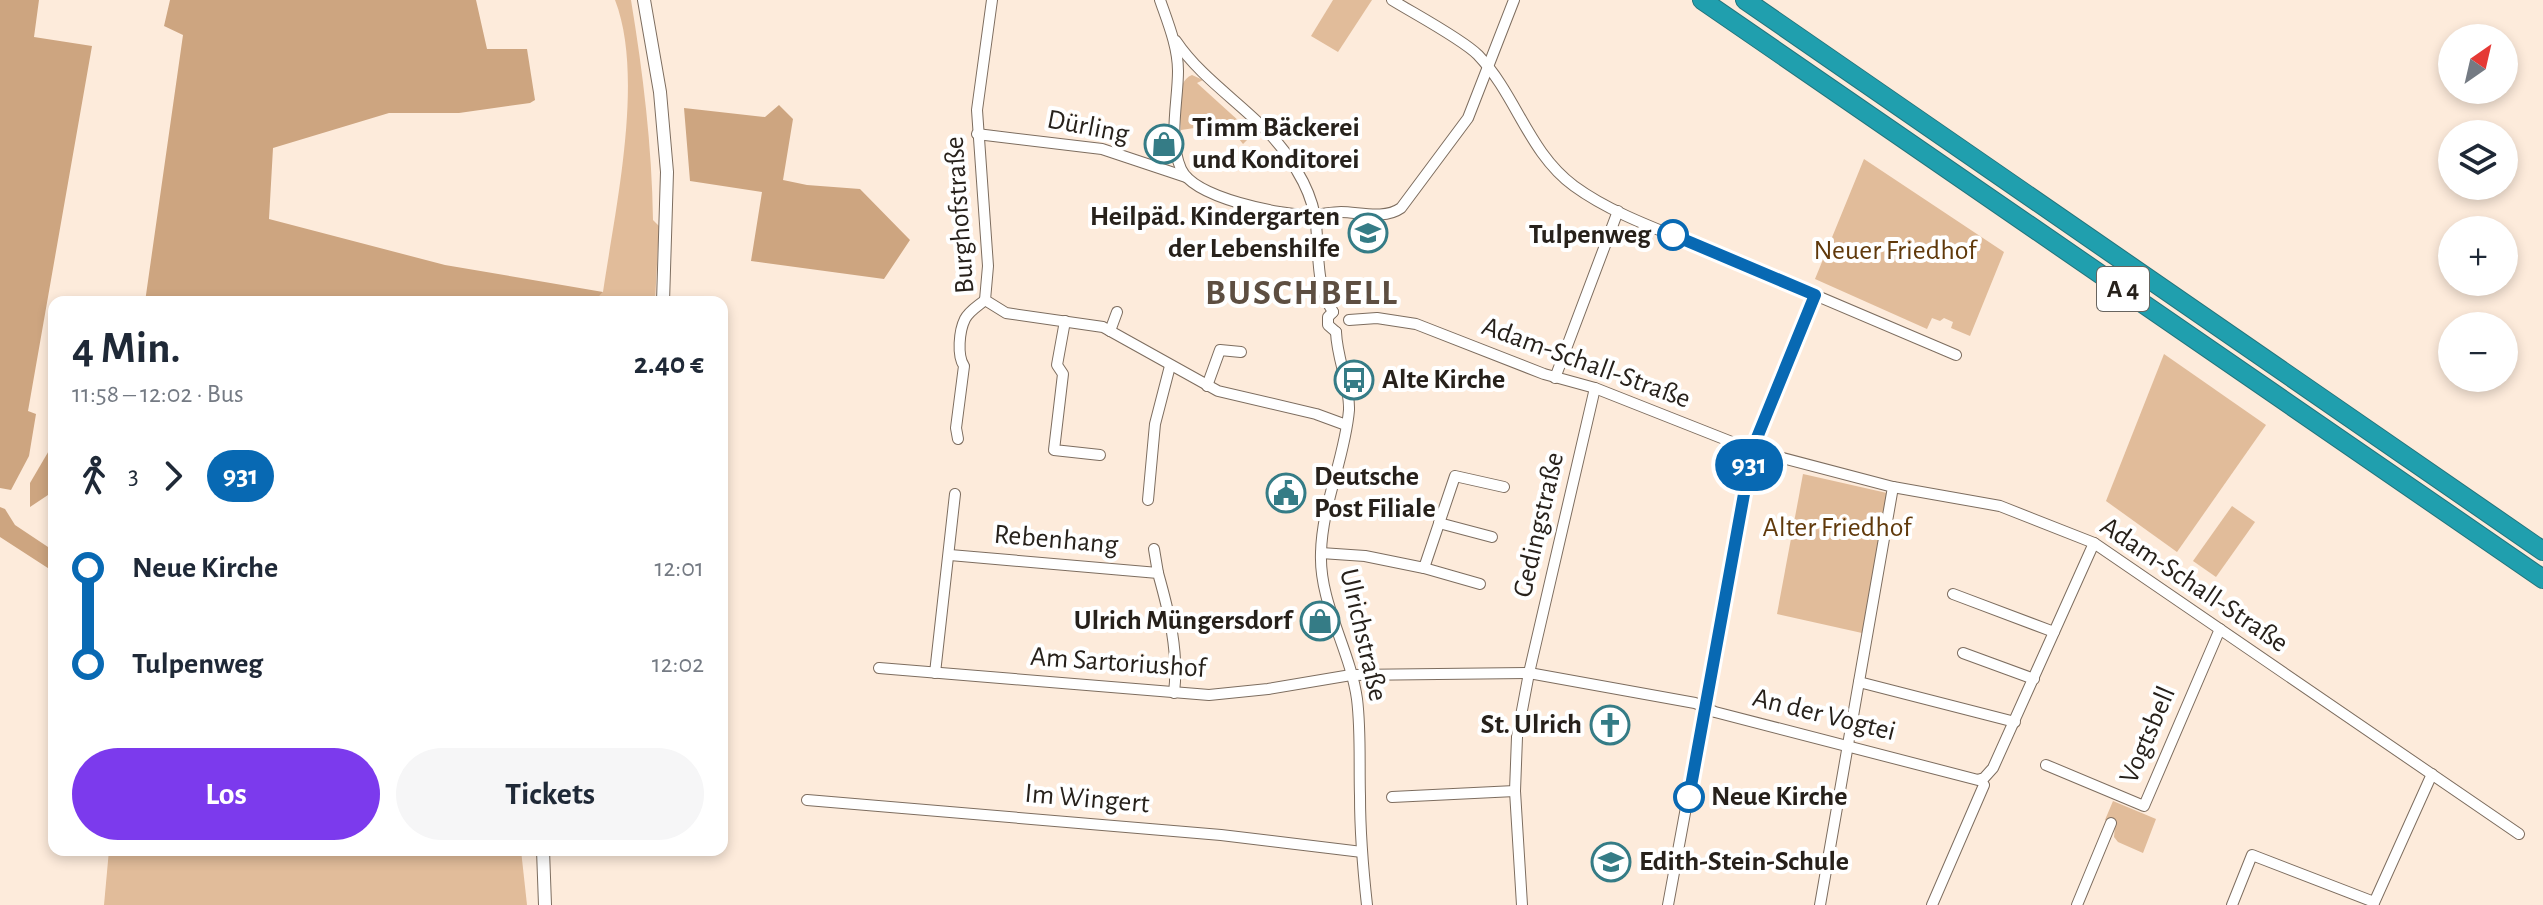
<!DOCTYPE html>
<html lang="de">
<meta charset="utf-8">
<style>
:root{--surface:#fff;--page:#f6f6f7;--text:#1f2937;--muted:#747a83;--accent:#7c3aed}
body{margin:0;font-family:"Alegreya Sans",sans-serif;background:var(--page);color:var(--text);height:100vh;display:flex;flex-direction:column;font-size:30px;white-space:nowrap}
*{box-sizing:border-box;margin:0}
p{font-size:26px;color:var(--muted)}
.icon{flex:none;width:44px;height:44px;fill:none;stroke:currentColor;stroke-width:2;stroke-linecap:round;stroke-linejoin:round}
.map{position:relative;flex:1;overflow:hidden}
.side{position:absolute;left:48px;top:296px;width:680px;height:560px;display:flex;flex-direction:column;background:var(--surface);border-radius:16px;box-shadow:0 4px 12px #0003}
.side>*{flex:none}
.badge{padding:0 16px;border-radius:26px;font-size:28px;line-height:52px}
.needle{width:52px;rotate:34deg}
.tools{position:absolute;left:2438px;top:24px;display:grid;gap:16px}
.tools a{display:grid;place-items:center;width:80px;height:80px;border-radius:50%;background:var(--surface);box-shadow:0 4px 12px #0003;font-size:40px}
.map>.badge{position:absolute;translate:-50% -50%;box-shadow:0 0 0 4px #fff}
.legs{display:flex;align-items:center;gap:12px;height:88px;padding:0 24px;font-size:26px}
.legs p{margin-inline-start:auto}
.head{display:flex;align-items:center;justify-content:space-between;height:136px;padding:0 24px}
h1{font-size:44px;font-weight:700;line-height:60px}
.action{display:flex;gap:16px;margin-top:auto;padding:16px 24px}
.action a{flex:1;height:92px;border-radius:48px;background:var(--accent);color:#fff;font-size:32px;font-weight:700;line-height:92px;text-align:center}
.action a+a{background:var(--page);color:var(--text)}
ul{padding:0 24px;list-style:none}
li{display:flex;align-items:center;gap:28px;height:96px;font-size:30px}
li i{display:grid;place-items:center;width:12px;height:100%;margin:0 10px;background:currentColor}
li i::after{content:'';width:20px;height:20px;margin:-10px;border:6px solid;border-radius:50%;background:var(--surface)}
li p{margin-inline-start:auto}
li:first-child i{background:linear-gradient(#0000 50%,currentColor 0)}
li:last-child i{background:linear-gradient(currentColor 50%,#0000 0)}
.map>svg:first-child{display:block}
.green{fill:#e1bc9a}
.forest{fill:#cda580}
.lines{fill:none;stroke-linecap:round;stroke-linejoin:round}
.minor-casing{stroke:#7d6d5f;stroke-width:12}
.tertiary-casing{stroke:#7d6d5f;stroke-width:14}
.motorway-casing{stroke:#22737b;stroke-width:20}
.minor{stroke:#fff;stroke-width:10}
.tertiary{stroke:#fff;stroke-width:12}
.motorway{stroke:#209fae;stroke-width:18}
.line-1-casing{stroke:#fff;stroke-width:18}
.line-1{stroke:#0869b3;stroke-width:12}
.stop-1-dot{fill:#fff;stroke:#0869b3;stroke-width:4}
.labels{text-anchor:middle;dominant-baseline:central;stroke-width:8;stroke-linejoin:round;paint-order:stroke}
.shield{fill:#fff;stroke:#68645f;stroke-width:2}
.shield-label{font-size:26px;font-weight:bold;fill:#27211b}
.street-label{font-size:28px;fill:#27211b;stroke:#fff}
.poi-label{font-size:28px;font-weight:bold;fill:#27211b;stroke:#fff;text-anchor:start}
.stop-label{font-size:28px;font-weight:bold;fill:#27211b;stroke:#fff;text-anchor:end}
.park-label{font-size:28px;fill:#60390b;stroke:#fff}
.district-label{font-size:36px;font-weight:bold;letter-spacing:2px;fill:#5d4e41;stroke:#fff}
</style>
<div class="map">
<svg width="2543" height="905" viewBox="0 0 2543 905">
<rect width="100%" height="100%" fill="#fdebdb"/>
<!-- green -->
<g class="green">
<path d="M615,0H631C643,73 652,146 653,220L659,226L655,302H594L603,292C615,210 645,77 615,0Z"/>
<path d="M1333,0H1372L1338,52L1311,36Z"/>
<path d="M1192,75L1203,80L1197,83L1251,132L1255,128L1257,130L1243,144L1223,119L1212,131L1208,126L1181,130C1181,114 1174,82 1192,75Z"/>
<path d="M1864,159L2004,252L1970,336L1951,328L1953,322L1944,318L1940,321L1932,318L1927,329L1815,279Z"/>
<path d="M2164,354L2266,425L2177,552L2106,501Z"/>
<path d="M1803,474L1887,493L1862,633L1777,614Z"/>
<path d="M2232,506L2255,522L2216,577L2193,561Z"/>
<path d="M2113,801L2156,819L2143,853L2118,842L2114,837L2115,825L2105,820Z"/>
<path d="M109,850H521L527,905H104Z"/>
</g>
<!-- forest -->
<g class="forest">
<path d="M0,0H39L34,37L92,46L28,411L36,414L29,456L11,490L0,488Z"/>
<path d="M170,0H476L487,49H527L535,100L530,103L459,113H389L273,148L269,219L445,265L603,292L594,302H145L183,35L164,26Z"/>
<path d="M779,105L793,119L783,180L807,185L860,189L910,240L884,279L751,261L762,192L690,181L684,108L765,117Z"/>
<path d="M54,442V491L30,507V483Z"/>
<path d="M0,507L5,509L15,525L54,551V572L0,537Z"/>
</g>
<g class="lines">
<defs>
<g id="minor">
<path d="M992,0L977,110L988,266L985,300L1006,313L1103,327L1218,391L1316,414L1346,425"/>
<path d="M1160,0C1168,23 1178,47 1178,71C1178,102 1168,139 1181,169C1194,198 1280,215 1310,215C1320,215 1331,212 1341,212C1359,212 1384,220 1401,208L1468,118L1514,0"/>
<path d="M1392,0C1413,13 1462,39 1478,55C1517,96 1528,152 1574,186C1615,216 1669,233 1716,253C1796,287 1876,321 1956,355"/>
<path d="M1176,41C1209,90 1269,118 1297,171C1305,184 1312,201 1315,216C1320,249 1314,283 1333,312"/>
<path d="M977,134L1102,149L1186,177"/>
<path d="M1333,312L1328,317V325L1336,332"/>
<path d="M1349,320L1377,318L1416,324L1544,374L1595,388L1752,450L1893,487L2000,506L2094,543L2519,834"/>
<path d="M1065,321L1057,365L1063,374L1054,450L1100,455"/>
<path d="M1110,331L1117,312"/>
<path d="M1336,332C1337,359 1350,386 1349,410C1345,458 1322,504 1321,553C1319,603 1350,649 1357,699C1361,731 1359,764 1360,796C1360,832 1363,869 1367,905"/>
<path d="M1555,378L1618,211"/>
<path d="M1207,386L1220,350L1241,352"/>
<path d="M958,439L956,428L964,366C957,356 959,331 965,319C969,311 978,306 985,300"/>
<path d="M1148,500L1155,424L1170,366"/>
<path d="M1439,523L1492,537"/>
<path d="M1154,549L1158,573"/>
<path d="M1321,553L1365,556L1424,568L1455,476L1504,487"/>
<path d="M950,555L1158,573C1169,612 1179,652 1174,693"/>
<path d="M1424,568L1480,584"/>
<path d="M1953,594L2054,632"/>
<path d="M1963,653L2034,679"/>
<path d="M879,668L1209,695L1268,689L1351,675L1529,673L1695,703L1715,712L1978,780L1984,778L1993,768L2094,543"/>
<path d="M935,673L955,494"/>
<path d="M1859,682L2015,722"/>
<path d="M2046,765L2144,806L2220,629"/>
<path d="M1392,797L1515,791"/>
<path d="M807,800L1221,835L1362,852"/>
<path d="M1522,905L1515,791L1517,737L1529,673L1595,388"/>
<path d="M1668,905L1752,450L1815,295"/>
<path d="M1820,905L1893,487"/>
<path d="M1932,905L1984,785"/>
<path d="M2077,905L2111,823"/>
<path d="M2232,905L2252,855L2374,902"/>
<path d="M2373,905L2432,774"/>
</g>
<g id="tertiary">
<path d="M644,0L660,92L667,172L663,302"/>
<path d="M543,850L545,905"/>
</g>
<g id="motorway">
<path d="M1702,0L2543,579"/>
<path d="M1745,0L2543,551"/>
</g>
</defs>
<!-- minor casing -->
<use href="#minor" class="minor-casing"/>
<!-- tertiary casing -->
<use href="#tertiary" class="tertiary-casing"/>
<!-- motorway casing -->
<use href="#motorway" class="motorway-casing"/>
<!-- minor -->
<use href="#minor" class="minor"/>
<!-- tertiary -->
<use href="#tertiary" class="tertiary"/>
<!-- motorway -->
<use href="#motorway" class="motorway"/>
</g>
<g class="lines">
<defs>
<path id="line-1" d="M1673,235L1815,295L1752,450L1689,797"/>
</defs>
<!-- line-1 casing -->
<use href="#line-1" class="line-1-casing"/>
<!-- line-1 -->
<use href="#line-1" class="line-1"/>
</g>
<!-- icons -->
<defs>
<symbol id="shop-ring" viewBox="-11 -11 22 22"><circle r="9.5" fill="#fff" stroke="#357c86" stroke-width="1.5"/><path d="M-5-2.5h2.3a2.7 3.5 0 0 1 5.4 0H5L5.5 6h-11ZM-1.5-2.5h3a1.5 2.3 0 0 0-3 0Z" fill="#357c86"/></symbol>
<symbol id="school-ring" viewBox="-11 -11 22 22"><circle r="9.5" fill="#fff" stroke="#357c86" stroke-width="1.5"/><path d="M0-5L7-2L0 1L-7-2ZM-4 1L0 2.5L4 1V4Q0 6-4 4Z" fill="#357c86"/></symbol>
<symbol id="bus-ring" viewBox="-11 -11 22 22"><circle r="9.5" fill="#fff" stroke="#357c86" stroke-width="1.5"/><path d="M-5-6H5V4H4V6H2V4H-2V6H-4V4H-5ZM-3.5-4V0h7V-4ZM-3.5 1.2v1.5H-2V1.2ZM2 1.2v1.5H3.5V1.2Z" fill="#357c86"/></symbol>
<symbol id="civic-ring" viewBox="-11 -11 22 22"><circle r="9.5" fill="#fff" stroke="#357c86" stroke-width="1.5"/><path d="M-.6-6.5H3V-4.5H.6V-3L4-1V1h2V6H-6V1h2V-1L-.6-3ZM-1.2 2.5V6h2.4V2.5Z" fill="#357c86"/></symbol>
<symbol id="church-ring" viewBox="-11 -11 22 22"><circle r="9.5" fill="#fff" stroke="#357c86" stroke-width="1.5"/><path d="M-1.2-6h2.4v3.5h3.3v2.4h-3.3V6h-2.4V-.1h-3.3v-2.4h3.3Z" fill="#357c86"/></symbol>
</defs>
<g fill-rule="evenodd">
<use href="#shop-ring" x="1142" y="122" width="44" height="44"/>
<use href="#school-ring" x="1346" y="211" width="44" height="44"/>
<use href="#bus-ring" x="1332" y="358" width="44" height="44"/>
<use href="#civic-ring" x="1264" y="471" width="44" height="44"/>
<use href="#shop-ring" x="1298" y="599" width="44" height="44"/>
<use href="#church-ring" x="1588" y="703" width="44" height="44"/>
<use href="#school-ring" x="1589" y="840" width="44" height="44"/>
</g>
<!-- markers -->
<g class="stop-1-dot">
<circle cx="1673" cy="235" r="14"/>
<circle cx="1689" cy="797" r="14"/>
</g>
<g class="labels">
<!-- shield labels -->
<rect class="shield" x="2097" y="267" width="52" height="44" rx="6"/>
<g class="shield-label">
<text x="2123" y="289">A 4</text>
</g>
<!-- street labels -->
<g class="street-label">
<text transform="translate(1088 127) rotate(11)">Dürling</text>
<text transform="translate(960 215) rotate(-94)">Burghofstraße</text>
<text transform="translate(1586 363) rotate(20)">Adam-Schall-Straße</text>
<text transform="translate(1539 525) rotate(-77)">Gedingstraße</text>
<text transform="translate(1056 540) rotate(5)">Rebenhang</text>
<text transform="translate(2194 585) rotate(34)">Adam-Schall-Straße</text>
<text transform="translate(1363 635) rotate(77)">Ulrichstraße</text>
<text transform="translate(1118 663) rotate(4)">Am Sartoriushof</text>
<text transform="translate(1824 715) rotate(14)">An der Vogtei</text>
<text transform="translate(2148 735) rotate(-67)">Vogtsbell</text>
<text transform="translate(1087 799) rotate(5)">Im Wingert</text>
</g>
<!-- poi labels -->
<g class="poi-label">
<text x="1192" y="128">Timm Bäckerei<tspan x="1192" dy="32">und Konditorei</tspan></text>
<text x="1340" y="217" text-anchor="end">Heilpäd. Kindergarten<tspan x="1340" dy="32">der Lebenshilfe</tspan></text>
<text x="1382" y="380">Alte Kirche</text>
<text x="1314" y="477">Deutsche<tspan x="1314" dy="32">Post Filiale</tspan></text>
<text x="1292" y="621" text-anchor="end">Ulrich Müngersdorf</text>
<text x="1582" y="725" text-anchor="end">St. Ulrich</text>
<text x="1639" y="862">Edith-Stein-Schule</text>
</g>
<!-- stop labels -->
<g class="stop-label">
<text x="1651" y="235">Tulpenweg</text>
<text x="1711" y="797" text-anchor="start">Neue Kirche</text>
</g>
<!-- park labels -->
<g class="park-label">
<text x="1895" y="251">Neuer Friedhof</text>
<text x="1837" y="528">Alter Friedhof</text>
</g>
<!-- district labels -->
<g class="district-label">
<text x="1302" y="293">BUSCHBELL</text>
</g>
</g>
</svg>
<div class="tools">
<a><svg class="needle" viewBox="-14 -14 28 28"><path d="M0-13l5 13h-10z" fill="#e53935"/><path d="M0 13l5-13h-10z" fill="#747a83"/></svg></a>
<a><svg class="icon" aria-label="layers" viewBox="0 0 24 24"><path d="M12 4l9 5-9 5-9-5zM3 14l9 5 9-5"/></svg></a>
<a>+</a>
<a>−</a>
</div>
<b class="badge" style="left:1749px;top:465px;background:#0869b3;color:#fff">931</b>
<section class="side">
<div class="head"><div><h1>4 Min.</h1><p>11:58 – 12:02 · Bus</p></div><b>2.40 €</b></div>
<div class="legs"><svg class="icon" aria-label="walk" viewBox="0 0 24 24"><circle cx="13" cy="4" r="2"/><path d="M13 8l-2 6 4 7M11 14l-3 7M7 12l3-4h3l4 4"/></svg>3<svg class="icon" aria-label="forward" viewBox="0 0 24 24"><path d="M9 5l7 7-7 7"/></svg><b class="badge" style="background:#0869b3;color:#fff">931</b></div>
<ul>
<li><i style="color:#0869b3"></i><b>Neue Kirche</b><p>12:01</p></li>
<li><i style="color:#0869b3"></i><b>Tulpenweg</b><p>12:02</p></li>
</ul>
<div class="action"><a>Los</a><a>Tickets</a></div>
</section>
</div>
